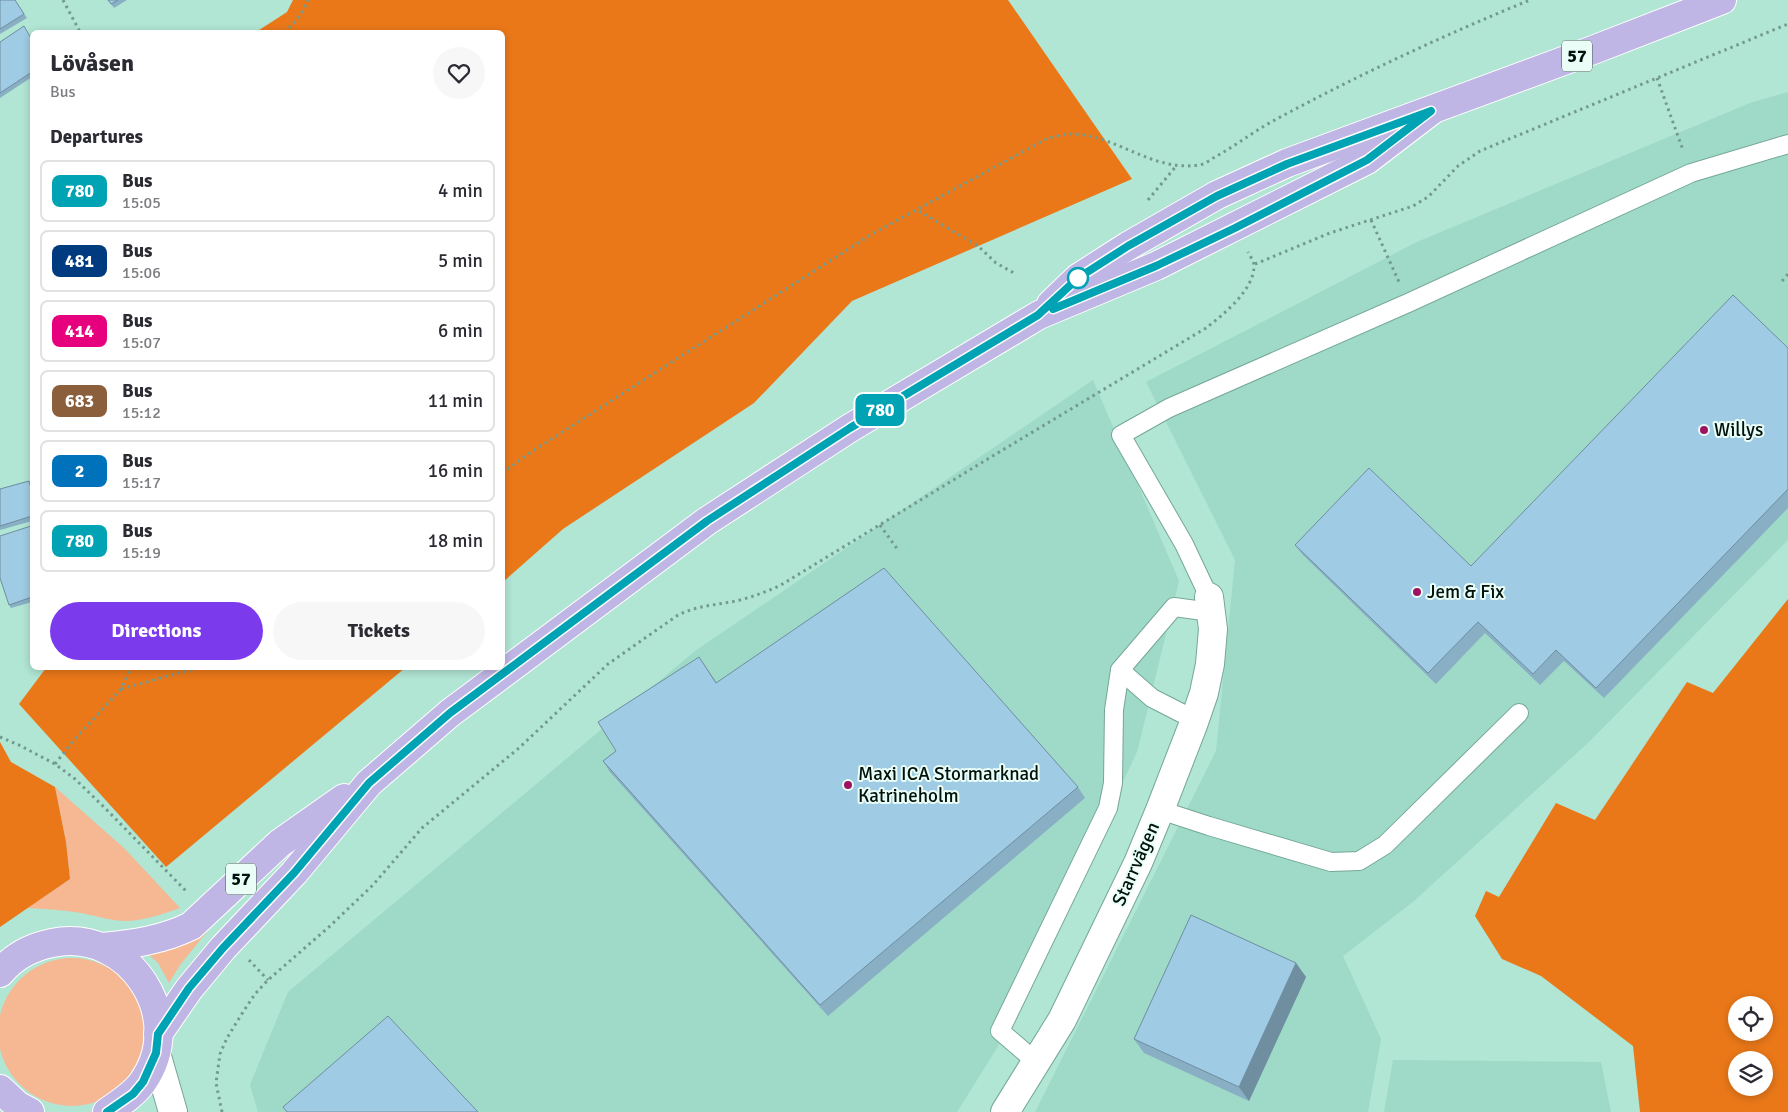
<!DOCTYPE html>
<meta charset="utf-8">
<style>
:root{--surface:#fff;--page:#f7f7f7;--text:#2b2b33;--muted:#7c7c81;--line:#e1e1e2;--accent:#7c3aed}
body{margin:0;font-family:Signika,sans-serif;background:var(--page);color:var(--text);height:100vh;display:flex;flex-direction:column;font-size:19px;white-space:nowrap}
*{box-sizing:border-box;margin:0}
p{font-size:16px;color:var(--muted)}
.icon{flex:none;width:28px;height:28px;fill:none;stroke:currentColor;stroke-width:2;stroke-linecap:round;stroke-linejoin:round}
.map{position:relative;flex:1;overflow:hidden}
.drawer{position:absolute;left:30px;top:30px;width:475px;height:640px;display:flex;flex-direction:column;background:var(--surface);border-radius:8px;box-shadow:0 2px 8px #0003}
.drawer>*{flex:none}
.badge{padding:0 10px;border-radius:8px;font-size:18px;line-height:32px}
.controls{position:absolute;left:1728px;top:996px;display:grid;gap:10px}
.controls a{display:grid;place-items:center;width:45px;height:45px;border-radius:50%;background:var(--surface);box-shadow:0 2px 8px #0003;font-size:25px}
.map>.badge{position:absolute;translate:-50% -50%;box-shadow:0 0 0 2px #fff}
h2{padding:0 20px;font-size:19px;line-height:45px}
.round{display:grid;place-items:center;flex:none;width:52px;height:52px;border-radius:26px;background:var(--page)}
.headline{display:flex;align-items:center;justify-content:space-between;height:85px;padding:0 20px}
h1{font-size:24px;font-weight:800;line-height:38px}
.primary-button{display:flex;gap:10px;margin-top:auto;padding:10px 20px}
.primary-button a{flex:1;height:58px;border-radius:30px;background:var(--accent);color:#fff;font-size:20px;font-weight:800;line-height:58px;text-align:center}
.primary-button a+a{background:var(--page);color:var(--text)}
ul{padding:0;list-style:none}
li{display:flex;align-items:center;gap:15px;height:62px;margin:0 10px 8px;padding:0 10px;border:2px solid var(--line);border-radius:8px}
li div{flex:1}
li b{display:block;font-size:19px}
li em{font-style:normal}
li .badge{min-width:55px;font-weight:700;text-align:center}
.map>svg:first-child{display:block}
.built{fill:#9edac7}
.green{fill:#f5b893}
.forest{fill:#ea7819;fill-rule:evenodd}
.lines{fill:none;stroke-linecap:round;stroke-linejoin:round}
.service-casing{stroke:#75a797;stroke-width:20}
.minor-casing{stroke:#75a797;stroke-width:30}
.tertiary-casing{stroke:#75a797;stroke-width:30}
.primary-casing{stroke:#fff;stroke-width:30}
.path{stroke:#739a8e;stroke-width:3;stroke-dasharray:2.5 4;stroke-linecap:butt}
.service{stroke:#fff;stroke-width:18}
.minor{stroke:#fff;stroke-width:28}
.tertiary{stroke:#fff;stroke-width:28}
.primary{stroke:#c0b6e5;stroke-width:28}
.wall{fill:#89afc4}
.shaded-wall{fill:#6f8ea0}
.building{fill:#9fcbe4;stroke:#6f8ea0}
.line-casing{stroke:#fff;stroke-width:11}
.line{stroke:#00a3b4;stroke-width:8}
.stop-dot{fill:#fff;stroke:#00a3b4;stroke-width:2.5}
.poi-dot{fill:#9d1362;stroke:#eafef7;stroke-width:2}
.labels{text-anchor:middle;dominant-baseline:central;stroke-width:4;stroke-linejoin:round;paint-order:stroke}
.shield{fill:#eafef7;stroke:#475852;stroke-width:1}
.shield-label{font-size:18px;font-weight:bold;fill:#01110c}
.poi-label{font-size:19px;fill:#01110c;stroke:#eafef7;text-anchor:start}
.street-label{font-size:19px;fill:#01110c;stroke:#eafef7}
</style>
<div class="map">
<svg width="1788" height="1112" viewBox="0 0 1788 1112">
<rect width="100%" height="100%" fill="#b1e5d4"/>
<!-- built -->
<g class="built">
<path d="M1788,92V540L1590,741L1414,901L1343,956L1381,1039L1368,1112H1035L1216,751L1235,560L1146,382L1417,242L1750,103Z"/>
<path d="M1093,380L1179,581L1137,752L997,1048L957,1112H258L250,1085L288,992L695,651Z"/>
<path d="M1393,1060L1601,1062L1611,1112H1384Z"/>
</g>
<!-- green -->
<g class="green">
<path d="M55,787L125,849L180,908C163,914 145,920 127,921C111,921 97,916 81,913C63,910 45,909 27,908L70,879L66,842Z"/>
<path d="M210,928L180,965L169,983L158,963L147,953Z"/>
<circle cx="72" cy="1032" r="74"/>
</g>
<!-- forest -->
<g class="forest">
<path d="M293,0H1008L1132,179L852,301L754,403L563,529L503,582L502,32H256L287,12Z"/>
<path d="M1788,599V1112H1640L1633,1046L1541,976L1502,959L1475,916L1486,891L1499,897L1556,803L1595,820L1687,682L1713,693ZM1736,1005H1764V1032H1736ZM1736,1060H1764V1088H1736Z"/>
<path d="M46,668H405L166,867L19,704Z"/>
<path d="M0,742L11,762L55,787L66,842L70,879L0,927Z"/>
</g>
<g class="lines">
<defs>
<g id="service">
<path d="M1209,597L1184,544L1121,435L1169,408L1408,303L1691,173L1788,144"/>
<path d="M1120,670L1152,698L1195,720"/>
<path d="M1160,810L1209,826L1331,862L1359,861L1385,845L1519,713"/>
<path d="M1035,1061L1000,1031L1108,808L1113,783L1114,710L1120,670L1174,607L1211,612"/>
</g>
<path id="minor" d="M1005,1112L1062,1020L1138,863L1160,810L1193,725L1204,693L1210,664L1213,629L1209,597"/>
<path id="tertiary" d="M156,1053L173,1112"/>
<g id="primary">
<path d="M1051,304L1078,278L1128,246L1217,195L1287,163L1593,50L1722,0"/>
<path d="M102,947C134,944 162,940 191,926L280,843L344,798"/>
<path d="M0,973C13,957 32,947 52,943C129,927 189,1018 142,1083C133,1095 120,1103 107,1112"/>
<path d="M158,1034L189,989L223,948L294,873L369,783L450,713L707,521L850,428L1039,315L1156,266L1367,160L1431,111"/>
<path d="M0,1089L17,1105L30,1112"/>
</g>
</defs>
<!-- service casing -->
<use href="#service" class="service-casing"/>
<!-- minor casing -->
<use href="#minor" class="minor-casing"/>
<!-- tertiary casing -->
<use href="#tertiary" class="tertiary-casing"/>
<!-- primary casing -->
<use href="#primary" class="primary-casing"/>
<!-- path -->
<g class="path">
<path d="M63,0L80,32"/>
<path d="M284,32C295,23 302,14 308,0"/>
<path d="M1657,78L1683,150"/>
<path d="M1148,200L1177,165"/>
<path d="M919,211L978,246L996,263L1014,273"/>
<path d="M1371,220L1399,282"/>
<path d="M1255,264L1330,233L1413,206L1428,197L1458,166L1480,151L1788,24"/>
<path d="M1782,281L1788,274"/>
<path d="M502,473L531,452L872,234L1048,138C1056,137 1066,133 1074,134C1117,136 1154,172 1198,165C1204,165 1210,160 1215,157C1235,146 1253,132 1273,121C1356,76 1442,36 1530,0"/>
<path d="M880,525L898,550"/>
<path d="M121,689L197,668"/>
<path d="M0,737L19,745L55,764L75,779L105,808L186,891"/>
<path d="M55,764L73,741L121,689L131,668"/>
<path d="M249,960L268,980"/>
<path d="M222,1112L216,1083L220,1054L227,1038L243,1012L255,994L268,980L330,926L373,885L422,828L519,748L608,664L678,615C698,605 719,605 740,600C755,596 768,591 781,585L991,457L1206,328C1223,315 1254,290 1254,266C1254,261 1250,256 1248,252"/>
</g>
<!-- service -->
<use href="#service" class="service"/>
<!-- minor -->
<use href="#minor" class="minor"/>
<!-- tertiary -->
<use href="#tertiary" class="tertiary"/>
<!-- primary -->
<use href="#primary" class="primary"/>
</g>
<!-- wall -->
<g class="wall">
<path d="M0,0H15L27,18L0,34Z"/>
<path d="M108,0H127L114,8Z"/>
<path d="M32,40V77L0,98V42Z"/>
<path d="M1788,348V508L1604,698L1564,661L1540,685L1485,633L1436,684L1303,555L1295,545L1471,566Z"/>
<path d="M29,481L32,487V521L0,530V489Z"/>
<path d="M32,529V602L11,608L9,605Z"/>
<path d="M699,657L717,683L1078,787L1085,798L828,1016L610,772L603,761L616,751Z"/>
<path d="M1296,963L1306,977L1249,1101L1144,1053L1134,1039Z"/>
</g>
<!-- shaded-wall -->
<path class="shaded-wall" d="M1296,963L1306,977L1249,1101L1239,1087Z"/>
<!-- building -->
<g class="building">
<path d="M0,0H15L24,14L0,29Z"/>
<path d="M108,0H118L111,4Z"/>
<path d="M24,26L32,40V72L0,93V42Z"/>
<path d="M1733,295L1788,348V489L1596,688L1556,650L1533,674L1478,622L1428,673L1295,545L1369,468L1471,566Z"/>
<path d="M29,481L32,492V516L0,526V489Z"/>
<path d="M31,526L32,532V597L9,605L0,578V536Z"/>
<path d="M884,568L1078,787L820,1005L603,761L616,751L598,722L699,657L716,683Z"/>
<path d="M1191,915L1296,963L1239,1087L1134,1039Z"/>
<path d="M388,1016L478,1112H287L283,1107Z"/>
</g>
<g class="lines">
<defs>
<path id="line" d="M107,1112L133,1094L143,1082L156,1053L158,1034L189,988L223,948L294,873L369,783L450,713L707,521L850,428L1038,315L1078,278L1128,246L1217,196L1287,164L1431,111L1367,160L1235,228L1156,266L1053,309"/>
</defs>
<!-- line casing -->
<use href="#line" class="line-casing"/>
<!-- line -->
<use href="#line" class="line"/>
</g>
<!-- markers -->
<circle class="stop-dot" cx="1078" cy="278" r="10"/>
<g class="poi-dot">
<circle cx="1704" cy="430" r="5"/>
<circle cx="1417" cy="592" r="5"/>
<circle cx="848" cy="785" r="5"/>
</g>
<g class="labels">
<!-- shield labels -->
<g class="shield">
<rect x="1562" y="40.5" width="30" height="31" rx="4"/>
<rect x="226" y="863.5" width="30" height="31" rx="4"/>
</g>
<g class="shield-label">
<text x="1577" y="56">57</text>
<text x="241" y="879">57</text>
</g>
<!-- poi labels -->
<g class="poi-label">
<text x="1714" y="430">Willys</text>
<text x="1427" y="592">Jem &amp; Fix</text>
<text x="858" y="774">Maxi ICA Stormarknad<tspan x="858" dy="22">Katrineholm</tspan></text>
</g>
<!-- street labels -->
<g class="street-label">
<text transform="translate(1136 864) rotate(-66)">Starrvägen</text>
</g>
</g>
</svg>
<div class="controls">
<a><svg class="icon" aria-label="locate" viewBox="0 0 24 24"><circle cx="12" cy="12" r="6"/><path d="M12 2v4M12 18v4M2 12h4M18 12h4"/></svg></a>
<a><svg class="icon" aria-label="layers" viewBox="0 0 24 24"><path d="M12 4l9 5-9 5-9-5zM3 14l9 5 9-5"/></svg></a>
</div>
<b class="badge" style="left:880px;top:410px;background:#00a3b4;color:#fff">780</b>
<section class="drawer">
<div class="headline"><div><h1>Lövåsen</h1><p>Bus</p></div><a class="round"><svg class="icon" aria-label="heart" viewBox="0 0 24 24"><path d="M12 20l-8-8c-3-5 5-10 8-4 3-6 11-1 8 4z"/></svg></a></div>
<h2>Departures</h2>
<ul>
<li><span class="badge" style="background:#00a3b4;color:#fff">780</span><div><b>Bus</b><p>15:05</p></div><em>4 min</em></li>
<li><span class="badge" style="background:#003b80;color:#fff">481</span><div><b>Bus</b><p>15:06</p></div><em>5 min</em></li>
<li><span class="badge" style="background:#e6007e;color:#fff">414</span><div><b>Bus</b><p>15:07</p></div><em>6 min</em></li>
<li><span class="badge" style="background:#8b5e3c;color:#fff">683</span><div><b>Bus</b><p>15:12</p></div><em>11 min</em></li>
<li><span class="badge" style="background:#0072bc;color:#fff">2</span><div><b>Bus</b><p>15:17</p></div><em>16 min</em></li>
<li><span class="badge" style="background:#00a3b4;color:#fff">780</span><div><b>Bus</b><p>15:19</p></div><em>18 min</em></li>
</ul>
<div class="primary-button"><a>Directions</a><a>Tickets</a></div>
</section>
</div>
